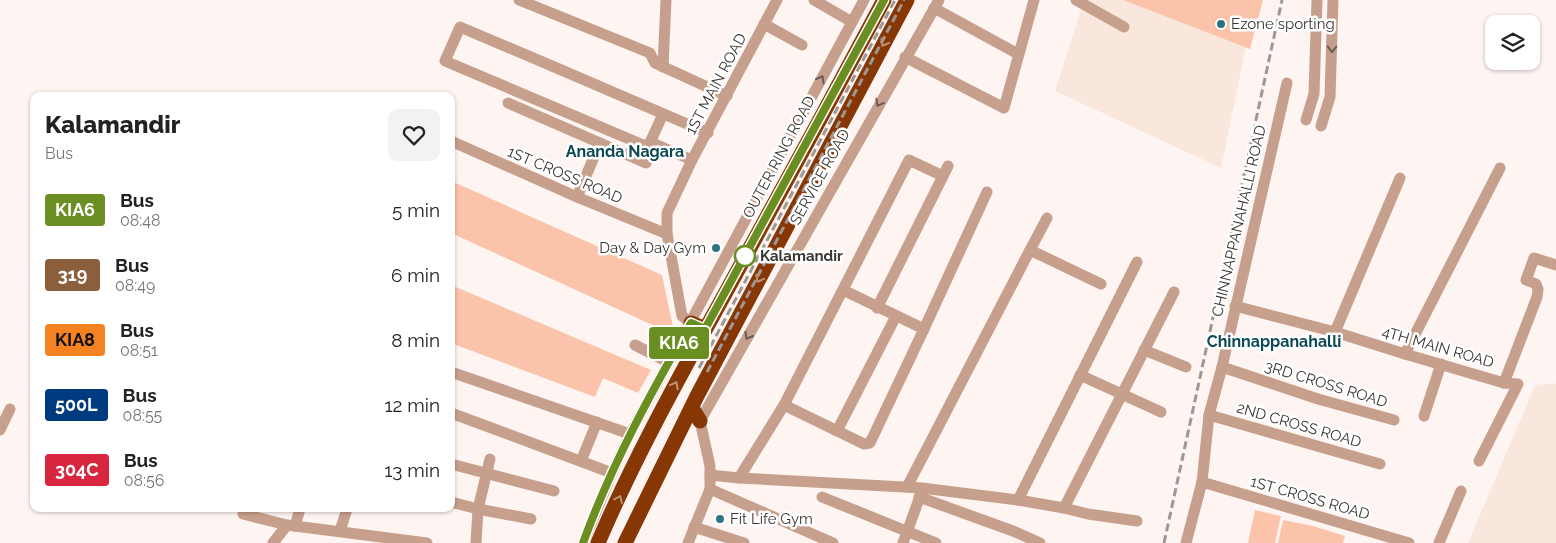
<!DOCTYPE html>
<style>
:root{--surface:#fff;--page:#f2f2f2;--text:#222;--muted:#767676}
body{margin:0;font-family:Raleway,sans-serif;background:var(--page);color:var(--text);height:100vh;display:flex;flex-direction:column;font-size:19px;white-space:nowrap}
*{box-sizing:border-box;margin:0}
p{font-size:16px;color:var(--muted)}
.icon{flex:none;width:28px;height:28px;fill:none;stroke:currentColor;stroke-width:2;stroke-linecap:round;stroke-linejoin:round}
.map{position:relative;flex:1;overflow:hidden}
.drawer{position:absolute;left:30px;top:92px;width:425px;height:420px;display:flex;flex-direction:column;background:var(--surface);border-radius:10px;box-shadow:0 1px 4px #0004}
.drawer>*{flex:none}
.badge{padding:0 10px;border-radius:4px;font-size:18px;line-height:32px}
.tools{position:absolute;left:1485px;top:15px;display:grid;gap:10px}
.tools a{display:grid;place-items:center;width:55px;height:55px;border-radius:10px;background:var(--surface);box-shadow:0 1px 4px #0004;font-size:25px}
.map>.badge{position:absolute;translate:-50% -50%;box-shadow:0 0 0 2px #fff}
.round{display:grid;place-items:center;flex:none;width:52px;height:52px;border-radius:10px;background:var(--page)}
.overview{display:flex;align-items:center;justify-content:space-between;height:85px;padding:0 15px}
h1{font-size:24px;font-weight:800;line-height:38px}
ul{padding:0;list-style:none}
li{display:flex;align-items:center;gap:15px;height:65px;padding:0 15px}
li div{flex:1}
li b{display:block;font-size:19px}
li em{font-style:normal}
li .badge{min-width:55px;font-weight:700;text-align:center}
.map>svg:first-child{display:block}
.built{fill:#f9e7de}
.green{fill:#fbc4aa}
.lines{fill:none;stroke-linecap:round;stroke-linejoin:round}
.minor{stroke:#c79f8d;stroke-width:11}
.highway{stroke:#863704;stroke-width:15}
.rail{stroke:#9d9795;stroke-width:3;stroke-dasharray:8 4;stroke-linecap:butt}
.oneway{stroke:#bc9175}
.oneway2{stroke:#6b5b53}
.line-casing{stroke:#fff;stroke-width:11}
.line{stroke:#6b8e23;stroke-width:8}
.poi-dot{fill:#2d7380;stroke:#fff;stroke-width:2}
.stop-dot{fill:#fff;stroke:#6b8e23;stroke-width:2.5}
.labels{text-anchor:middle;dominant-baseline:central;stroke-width:5;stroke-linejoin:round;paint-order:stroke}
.poi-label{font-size:15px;fill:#393634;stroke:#fff;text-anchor:start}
.street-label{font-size:15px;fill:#393634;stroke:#fff}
.stop-label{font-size:15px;font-weight:bold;fill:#393634;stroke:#fff;text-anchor:start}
.neighbourhood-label{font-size:16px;font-weight:bold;fill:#0d4954;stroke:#fff}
</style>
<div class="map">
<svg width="1556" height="543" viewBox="0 0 1556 543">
<rect width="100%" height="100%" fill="#fef5f2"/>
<!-- built -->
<g class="built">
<path d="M1084,0H1123L1246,47L1221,168L1055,91Z"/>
<path d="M1554,383L1556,384V543H1468L1535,385Z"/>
</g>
<!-- green -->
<g class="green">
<path d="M1123,0H1263L1250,49Z"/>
<path d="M451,181L662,275L673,327L670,333L451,233Z"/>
<path d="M451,285L651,370L638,393L603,378L595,397L451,343Z"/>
<path d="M1255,510L1281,516L1275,543H1248Z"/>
<path d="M1283,520L1313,526L1345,536L1343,543H1278Z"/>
</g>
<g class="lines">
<!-- minor -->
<g class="minor">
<path d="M519,0L650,53L655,63L727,96"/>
<path d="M814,0L852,22"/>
<path d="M1076,0L1124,27"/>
<path d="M934,8L1018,54"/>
<path d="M764,24L802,45"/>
<path d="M905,57L1004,108L1034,0"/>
<path d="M663,67L666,0"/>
<path d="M508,103L646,163"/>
<path d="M663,114L648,147L445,61L460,27C543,62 625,97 708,133"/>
<path d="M1306,120L1314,94L1317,0"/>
<path d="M1321,126L1330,97L1333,0"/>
<path d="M451,141L577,197L667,234"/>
<path d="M650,142L692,160"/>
<path d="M577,197L600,143"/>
<path d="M1030,250L1047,218"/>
<path d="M843,290L924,329"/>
<path d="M1235,306L1335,332L1405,354L1504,383L1518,384L1479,461"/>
<path d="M877,308L948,166"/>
<path d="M691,323L682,316L667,234V213L692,160L777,0"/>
<path d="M1335,332L1400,178"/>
<path d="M635,345L668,362"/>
<path d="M1144,350L1186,367"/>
<path d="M1405,354L1500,168"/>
<path d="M1222,367L1318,399L1394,420"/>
<path d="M451,372L630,434"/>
<path d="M1080,375L1161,412"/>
<path d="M1504,383L1537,297L1538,289L1536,284L1526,280L1534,258L1556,265"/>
<path d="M784,405L864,444L870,443L924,329L987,192"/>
<path d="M451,413L612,473"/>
<path d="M1209,415L1380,464"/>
<path d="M1424,416L1441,364"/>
<path d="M0,430L10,409"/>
<path d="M837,431L896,316"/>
<path d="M581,461L597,422"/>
<path d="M451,464L554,491"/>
<path d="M710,475L739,478L922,488L1018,500L1064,508L1088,514L1137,521"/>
<path d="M739,478L784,405L909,160L943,176"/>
<path d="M1202,482L1409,543"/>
<path d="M907,487L1030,250L1101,284"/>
<path d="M710,489L833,543"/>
<path d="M822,497L936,543"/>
<path d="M919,497L1013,531L1040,543"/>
<path d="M1018,500L1137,262"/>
<path d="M451,502L478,509L531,519"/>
<path d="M1064,508L1174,292"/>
<path d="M245,509L243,514L287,525"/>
<path d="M295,526L300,509"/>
<path d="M694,527L744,543"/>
<path d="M340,531L347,509"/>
<path d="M273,543L287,525L427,543"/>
<path d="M476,543L478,509L490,459"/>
<path d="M583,543L612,473L630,434L864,0"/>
<path d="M688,543L710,489V466L700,421L939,0"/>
<path d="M903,543L922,491"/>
<path d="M1186,543L1202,482L1209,415L1222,367L1287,83"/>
<path d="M1439,543L1461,491"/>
</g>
<!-- highway -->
<g class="highway">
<path d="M691,323L705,329"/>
<path d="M692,408L700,421"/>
<path d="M598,543C638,449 689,360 738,270C787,181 836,90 884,0"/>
<path d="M625,543L697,396L907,0"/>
</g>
<!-- rail -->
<g class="rail">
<path d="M699,368L895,0"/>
<path d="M707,372L904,0"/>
<path d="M1164,543L1282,0"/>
</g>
</g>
<!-- one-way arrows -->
<defs><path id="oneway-chevron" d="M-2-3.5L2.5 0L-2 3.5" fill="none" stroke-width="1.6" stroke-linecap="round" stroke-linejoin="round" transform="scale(1.25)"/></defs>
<g class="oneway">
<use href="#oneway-chevron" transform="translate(884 43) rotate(119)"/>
<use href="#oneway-chevron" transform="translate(759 279) rotate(118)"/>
<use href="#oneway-chevron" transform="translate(675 385) rotate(-62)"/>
<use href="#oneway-chevron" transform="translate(619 499) rotate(-65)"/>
</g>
<g class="oneway2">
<use href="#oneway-chevron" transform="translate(1332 49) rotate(92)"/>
<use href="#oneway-chevron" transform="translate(821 79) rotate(-61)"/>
<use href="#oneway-chevron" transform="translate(879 103) rotate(119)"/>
<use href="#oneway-chevron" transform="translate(748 336) rotate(120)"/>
</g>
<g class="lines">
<defs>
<path id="line" d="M583,543C611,466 650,394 691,323L705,329L884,0"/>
</defs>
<!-- line casing -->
<use href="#line" class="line-casing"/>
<!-- line -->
<use href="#line" class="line"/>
</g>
<!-- markers -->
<g class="poi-dot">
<circle cx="1221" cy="24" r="5"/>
<circle cx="716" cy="248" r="5"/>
<circle cx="720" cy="519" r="5"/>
</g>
<circle class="stop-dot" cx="745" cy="256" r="10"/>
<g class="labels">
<!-- poi labels -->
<g class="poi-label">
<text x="1231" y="24">Ezone sporting</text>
<text x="706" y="248" text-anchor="end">Day &amp; Day Gym</text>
<text x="730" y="519">Fit Life Gym</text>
</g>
<!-- street labels -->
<g class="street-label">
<text transform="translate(716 84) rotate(-62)">1ST MAIN ROAD</text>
<text transform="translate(779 157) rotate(-62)">OUTER RING ROAD</text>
<text transform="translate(565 175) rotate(23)">1ST CROSS ROAD</text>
<text transform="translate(820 177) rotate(-61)">SERVICE ROAD</text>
<text transform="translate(1239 221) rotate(-77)">CHINNAPPANAHALLI ROAD</text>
<text transform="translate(1438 347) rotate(16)">4TH MAIN ROAD</text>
<text transform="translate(1326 384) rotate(17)">3RD CROSS ROAD</text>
<text transform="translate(1299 425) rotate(16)">2ND CROSS ROAD</text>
<text transform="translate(1310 498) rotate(16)">1ST CROSS ROAD</text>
</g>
<!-- stop labels -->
<g class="stop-label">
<text x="760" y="256">Kalamandir</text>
</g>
<!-- neighbourhood labels -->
<g class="neighbourhood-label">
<text x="625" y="151">Ananda Nagara</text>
<text x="1274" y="341">Chinnappanahalli</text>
</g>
</g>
</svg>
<div class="tools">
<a><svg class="icon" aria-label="layers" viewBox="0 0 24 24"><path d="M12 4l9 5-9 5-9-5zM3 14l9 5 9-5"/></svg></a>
</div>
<b class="badge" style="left:679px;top:343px;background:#6b8e23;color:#fff">KIA6</b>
<section class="drawer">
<div class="overview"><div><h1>Kalamandir</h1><p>Bus</p></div><a class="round"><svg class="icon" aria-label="heart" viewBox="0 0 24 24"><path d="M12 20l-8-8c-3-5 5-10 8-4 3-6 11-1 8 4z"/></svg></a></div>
<ul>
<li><span class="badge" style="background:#6b8e23;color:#fff">KIA6</span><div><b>Bus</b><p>08:48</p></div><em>5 min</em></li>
<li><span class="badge" style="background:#8b5e3c;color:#fff">319</span><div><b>Bus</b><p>08:49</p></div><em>6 min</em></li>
<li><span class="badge" style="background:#f58220;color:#111">KIA8</span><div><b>Bus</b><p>08:51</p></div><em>8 min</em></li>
<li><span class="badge" style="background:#003b80;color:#fff">500L</span><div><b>Bus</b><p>08:55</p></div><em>12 min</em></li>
<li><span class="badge" style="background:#d7263d;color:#fff">304C</span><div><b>Bus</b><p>08:56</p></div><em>13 min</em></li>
</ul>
</section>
</div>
